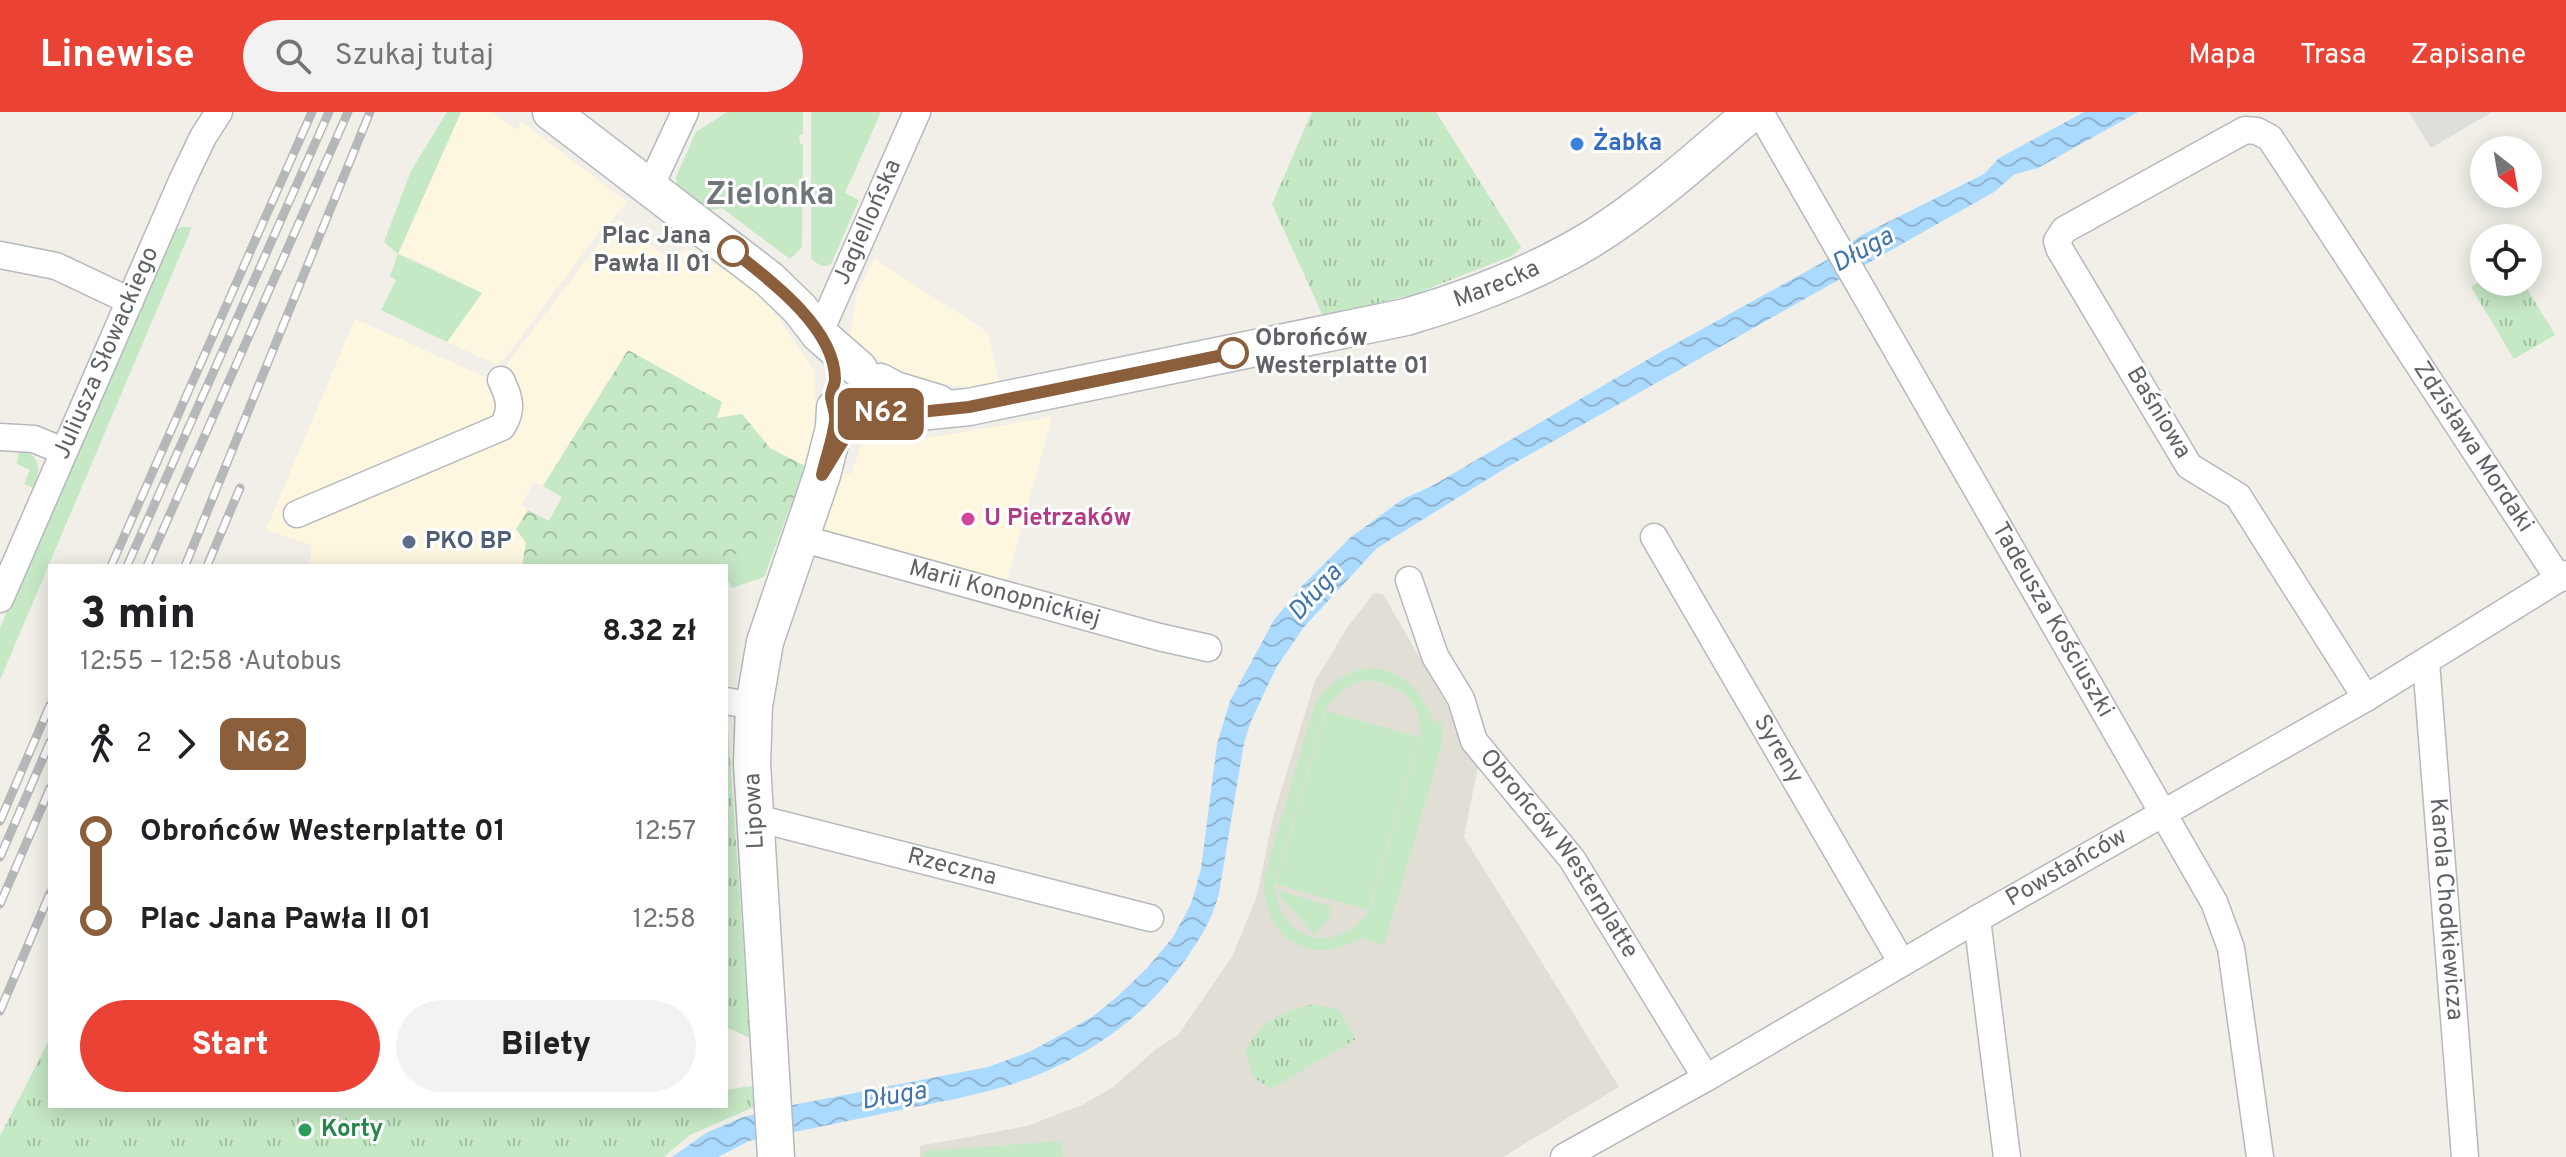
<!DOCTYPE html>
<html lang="pl">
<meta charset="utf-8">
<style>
:root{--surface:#fff;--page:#f2f2f2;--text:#202124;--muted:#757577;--accent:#ea4335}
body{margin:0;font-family:Overpass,sans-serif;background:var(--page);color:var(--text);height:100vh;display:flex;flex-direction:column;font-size:30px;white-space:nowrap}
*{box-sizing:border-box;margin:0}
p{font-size:26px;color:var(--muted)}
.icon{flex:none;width:44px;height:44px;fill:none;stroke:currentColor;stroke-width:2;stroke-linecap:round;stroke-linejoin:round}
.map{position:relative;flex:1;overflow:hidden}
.drawer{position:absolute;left:48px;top:452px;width:680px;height:544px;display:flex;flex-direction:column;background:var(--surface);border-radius:0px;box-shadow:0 4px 20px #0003}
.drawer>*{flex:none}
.badge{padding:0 16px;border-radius:12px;font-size:28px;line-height:52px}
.needle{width:52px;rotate:149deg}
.tools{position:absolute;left:2470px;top:24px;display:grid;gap:16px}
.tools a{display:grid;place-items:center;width:72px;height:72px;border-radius:50%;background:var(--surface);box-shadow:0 4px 20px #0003;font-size:40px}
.map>.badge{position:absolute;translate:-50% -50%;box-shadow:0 0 0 4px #fff}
.legs{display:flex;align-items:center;gap:12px;height:88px;padding:0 32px;font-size:26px}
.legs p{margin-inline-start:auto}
.head{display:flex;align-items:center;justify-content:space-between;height:136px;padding:0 32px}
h1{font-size:44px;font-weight:800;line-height:60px}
.button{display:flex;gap:16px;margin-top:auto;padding:16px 32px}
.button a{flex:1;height:92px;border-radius:48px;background:var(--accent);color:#fff;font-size:32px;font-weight:800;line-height:92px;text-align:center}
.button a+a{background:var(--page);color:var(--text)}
ul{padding:0 32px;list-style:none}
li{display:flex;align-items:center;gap:28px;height:88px;font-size:30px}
li i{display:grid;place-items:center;width:12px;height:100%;margin:0 10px;background:currentColor}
li i::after{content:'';width:20px;height:20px;margin:-10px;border:6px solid;border-radius:50%;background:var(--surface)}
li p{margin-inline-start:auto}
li:first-child i{background:linear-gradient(#0000 50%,currentColor 0)}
li:last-child i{background:linear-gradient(currentColor 50%,#0000 0)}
header{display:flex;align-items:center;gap:48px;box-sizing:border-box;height:112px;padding:0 40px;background:var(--accent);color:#fff}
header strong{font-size:38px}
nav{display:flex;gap:44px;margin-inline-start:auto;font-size:28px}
.search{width:560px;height:72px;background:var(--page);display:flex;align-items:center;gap:20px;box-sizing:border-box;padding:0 28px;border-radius:44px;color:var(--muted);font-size:30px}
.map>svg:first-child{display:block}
.commercial{fill:#fef7e0}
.industrial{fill:#e0deda}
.education{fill:#e1ded6}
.green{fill:#c5e8c5;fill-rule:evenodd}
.forest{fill:url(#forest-crowns)}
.park{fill:url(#park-tufts)}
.water{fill:url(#water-waves)}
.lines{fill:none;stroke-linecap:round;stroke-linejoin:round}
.street-casing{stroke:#b5b8bc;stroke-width:29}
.secondary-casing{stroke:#b6babf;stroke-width:39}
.street{stroke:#fff;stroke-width:26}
.secondary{stroke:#fff;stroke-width:36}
.rail-casing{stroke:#b6b7b8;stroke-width:9}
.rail{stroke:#fff;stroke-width:6;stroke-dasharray:18;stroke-linecap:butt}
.line-1-casing{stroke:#fff;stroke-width:18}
.line-1{stroke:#8b5e3c;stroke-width:12}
.shop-dot{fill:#3f7fe0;stroke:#fff;stroke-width:3}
.stop-1-dot{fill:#fff;stroke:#8b5e3c;stroke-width:4}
.hotel-dot{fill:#d1479c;stroke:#fff;stroke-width:3}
.service-dot{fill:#5c6f8a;stroke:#fff;stroke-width:3}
.leisure-dot{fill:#2e9e5b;stroke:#fff;stroke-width:3}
.labels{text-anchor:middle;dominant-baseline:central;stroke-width:6;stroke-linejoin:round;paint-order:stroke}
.shop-label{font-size:24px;font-weight:bold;fill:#366cbe;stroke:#fff;text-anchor:start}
.street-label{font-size:24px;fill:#5f6368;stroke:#fff}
.stop-label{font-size:24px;font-weight:bold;fill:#5f6368;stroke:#fff;text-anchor:end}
.hotel-label{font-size:24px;font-weight:bold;fill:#b23c85;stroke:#fff;text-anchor:start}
.service-label{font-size:24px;font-weight:bold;fill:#4e5e75;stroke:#fff;text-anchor:start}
.leisure-label{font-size:24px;font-weight:bold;fill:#27864d;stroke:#fff;text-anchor:start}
.water-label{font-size:26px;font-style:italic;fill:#4174aa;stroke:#fff}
.district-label{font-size:32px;font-weight:bold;fill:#70757a;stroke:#fff}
</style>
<header>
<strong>Linewise</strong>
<div class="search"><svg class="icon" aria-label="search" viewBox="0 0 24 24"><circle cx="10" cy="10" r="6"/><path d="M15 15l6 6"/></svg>Szukaj tutaj</div>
<nav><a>Mapa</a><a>Trasa</a><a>Zapisane</a></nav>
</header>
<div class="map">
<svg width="2566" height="1045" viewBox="0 0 2566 1045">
<defs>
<pattern id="forest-crowns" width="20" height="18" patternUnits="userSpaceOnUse" patternTransform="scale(2)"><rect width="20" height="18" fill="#c5e8c5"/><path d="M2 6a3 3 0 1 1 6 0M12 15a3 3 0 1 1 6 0" fill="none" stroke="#a3c0a4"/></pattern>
<pattern id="park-tufts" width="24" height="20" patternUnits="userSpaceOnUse" patternTransform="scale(2)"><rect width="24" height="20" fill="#c5e8c5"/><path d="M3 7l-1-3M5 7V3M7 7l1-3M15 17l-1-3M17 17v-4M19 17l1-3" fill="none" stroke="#a3c0a4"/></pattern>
<pattern id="water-waves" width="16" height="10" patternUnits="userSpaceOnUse" patternTransform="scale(2)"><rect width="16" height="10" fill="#aadaff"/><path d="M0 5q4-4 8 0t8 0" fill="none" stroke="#8eb4d2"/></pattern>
</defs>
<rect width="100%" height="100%" fill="#f1efe8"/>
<!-- commercial -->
<g class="commercial">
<path d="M461,0H492L516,18L522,10L627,90L608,113L601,117L510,240L498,253L447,230L482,181L415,147L398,142Z"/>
<path d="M618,107L675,153L685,136L731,161L755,179L772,197L815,260V291L820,305L805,354L770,336L742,302L716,306L628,239L543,374L534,370L521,393L528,398L516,417L526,431L522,454H309L312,433L266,418L355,207L494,269Z"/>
<path d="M874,147L988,220L999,270L971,275L933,271L908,264L852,235L850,227L856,184Z"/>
<path d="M1052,305L1005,476L822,421L843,361L851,362L866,321L874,317L901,325L926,326Z"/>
</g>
<!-- industrial -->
<path class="industrial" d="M2409,0H2492L2431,36Z"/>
<!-- education -->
<path class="education" d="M1374,481L1383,482L1479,649L1464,725L1619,975L1503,1045H920V1034L1027,1014L1082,993L1112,976L1156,937L1178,923L1232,845L1257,784L1273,705L1315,569L1347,516Z"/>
<!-- green -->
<g class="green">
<path d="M447,0H461L398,142L482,181L447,230L381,198L396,168L390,164L398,142L384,130L411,59Z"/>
<path d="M727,0H803V22L799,23L800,32H803L802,135L790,147L722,96L710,98L677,74L676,65L696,20Z"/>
<path d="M811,0H881L845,81L859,88L831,152C823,157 818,152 811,147V89L814,88L815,79L811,78Z"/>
<path d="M182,115H192L0,568V516L170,126L175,118Z"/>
<path d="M19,336C40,343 42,357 33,376L24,372L30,358L17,352Z"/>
<path d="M779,425L764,465L732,476L726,466V454H719L716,450Z"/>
<path d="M1367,556C1402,557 1421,578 1433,609L1443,610L1441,636L1384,833L1362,826C1310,856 1262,827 1264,767L1314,594C1326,573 1343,561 1367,556ZM1367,568C1398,571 1425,591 1420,625L1369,799C1336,846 1276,829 1275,771L1325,598C1335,582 1349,572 1367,568Z"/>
<path d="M1326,599L1419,625L1368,798L1276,772Z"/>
<path d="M1281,779L1332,795L1329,806L1314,822L1279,783Z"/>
<path d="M1062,1029L1063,1045H923V1039Z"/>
</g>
<!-- forest -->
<path class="forest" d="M628,238L722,290L717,306L742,302L770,336L805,354L779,425L717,450L719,454H522L526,431L516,417L528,398L549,409L562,385L543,374Z"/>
<!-- park -->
<g class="park">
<path d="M1312,0H1436L1521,135L1514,143L1415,182L1323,204L1272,92Z"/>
<path d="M2484,167V170H2523L2555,223L2514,247L2471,175Z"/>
<path d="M726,618L728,619L750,926L726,915Z"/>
<path d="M1314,892L1339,898L1356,927L1271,977L1252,964L1246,938C1262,907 1281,901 1314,892Z"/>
<path d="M50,926V994H726V978L752,974L754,995L690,1023L664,1045H0V1024Z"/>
</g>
<!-- water -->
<path class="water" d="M2084,0H2138L2038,56L2015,62L1994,80L1504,357L1377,436L1304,515L1277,554L1251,609L1244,631L1219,781C1212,809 1199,828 1183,851C1141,910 1076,953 1006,974C973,984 939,990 905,997C853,1008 801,1019 749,1029L718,1045H672L706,1021L743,1005L793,993L988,955L1029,940L1055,926L1092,905L1118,884L1148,855L1173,825L1191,792L1201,757L1217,632L1230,589L1274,508L1301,475L1351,425L1403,387L1432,374L1657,242L1827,148L1860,124L1984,62L1999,46Z"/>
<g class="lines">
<defs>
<g id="street">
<path id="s1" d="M1760,0L2214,790L2231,836L2260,1045"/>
<path d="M650,75L685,0"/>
<path d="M0,143L56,154L130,189"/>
<path id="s2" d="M819,222L917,0"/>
<path d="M0,325L34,327L63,339"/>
<path d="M297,402L502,315C513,298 510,286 501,268"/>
<path id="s3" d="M1654,425L1902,851"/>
<path id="s4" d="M800,426L1159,525L1208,536"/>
<path id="s5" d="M1409,468L1435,544L1461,587L1474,629L1572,747L1706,966"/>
<path id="s6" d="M0,487L182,69L203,25L219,0"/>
<path id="s7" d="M2426,550L2465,1045"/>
<path id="s8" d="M2366,586L2238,384L2189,354L2059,136L2057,129L2064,118L2245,18L2257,19L2270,26L2559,467"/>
<path d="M726,589L754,594"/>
<path id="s9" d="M756,706L1150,806"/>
<path d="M1977,807L2007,1045"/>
<path id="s10" d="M1564,1045L1706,966L1977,807L2366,586L2566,462"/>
</g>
<g id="secondary">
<path d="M551,0L769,167L800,197L819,222L859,257"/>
<path d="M880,270L895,278L938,291"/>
<path id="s11" d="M870,305L969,295L1406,205C1471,186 1534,162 1593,126C1650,90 1701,44 1752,0"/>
<path d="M776,1045L752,652L754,594L765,530L822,363L834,316L835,296"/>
</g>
</defs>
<!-- street casing -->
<use href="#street" class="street-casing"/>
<!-- secondary casing -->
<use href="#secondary" class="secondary-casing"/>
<!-- street -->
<use href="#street" class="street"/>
<!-- secondary -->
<use href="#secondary" class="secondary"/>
<defs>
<g id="rail">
<path d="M111,454L312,0"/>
<path d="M127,454L329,0"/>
<path d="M147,454L348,0"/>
<path d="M185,454L370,0"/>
<path d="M207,454L240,376"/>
<path d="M0,709L50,593"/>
<path d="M0,745L50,630"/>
<path d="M0,792L50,676"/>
<path d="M0,899L50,781"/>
</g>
</defs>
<!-- rail casing -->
<use href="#rail" class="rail-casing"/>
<!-- rail -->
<use href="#rail" class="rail"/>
</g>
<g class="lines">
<defs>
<path id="line-1" d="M733,139C769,167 835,216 835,267C835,273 831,278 831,285C832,293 836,300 835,309C833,327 826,345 822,363L852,314L858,308L870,305L969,295L1233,241"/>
</defs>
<!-- line-1 casing -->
<use href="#line-1" class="line-1-casing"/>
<!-- line-1 -->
<use href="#line-1" class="line-1"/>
</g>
<!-- markers -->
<circle class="shop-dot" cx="1577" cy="32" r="8"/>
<g class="stop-1-dot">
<circle cx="733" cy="139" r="14"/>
<circle cx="1233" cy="241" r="14"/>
</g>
<circle class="hotel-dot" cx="968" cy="407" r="8"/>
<circle class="service-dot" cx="409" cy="430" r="8"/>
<circle class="leisure-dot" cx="305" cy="1018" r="8"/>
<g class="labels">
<!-- shop labels -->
<g class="shop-label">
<text x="1593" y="32">Żabka</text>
</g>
<!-- street labels -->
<g class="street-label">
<text stroke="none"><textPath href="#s2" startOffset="122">Jagiellońska</textPath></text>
<text stroke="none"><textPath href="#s11" startOffset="642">Marecka</textPath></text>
<text stroke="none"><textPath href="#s6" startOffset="268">Juliusza Słowackiego</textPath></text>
<text transform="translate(2158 301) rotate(59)">Baśniowa</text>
<text stroke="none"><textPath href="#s8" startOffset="1174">Zdzisława Mordaki</textPath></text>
<text stroke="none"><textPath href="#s4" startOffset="212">Marii Konopnickiej</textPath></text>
<text stroke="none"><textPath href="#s1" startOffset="586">Tadeusza Kościuszki</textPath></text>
<text stroke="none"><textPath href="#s3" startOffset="246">Syreny</textPath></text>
<text transform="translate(755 699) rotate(-93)">Lipowa</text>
<text stroke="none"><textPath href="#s5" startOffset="316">Obrońców Westerplatte</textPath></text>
<text stroke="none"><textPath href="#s9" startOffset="202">Rzeczna</textPath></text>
<text stroke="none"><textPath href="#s10" startOffset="580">Powstańców</textPath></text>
<text stroke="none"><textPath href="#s7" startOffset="248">Karola Chodkiewicza</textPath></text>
</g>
<!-- stop labels -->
<g class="stop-label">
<text x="711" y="125">Plac Jana<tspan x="711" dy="28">Pawła II 01</tspan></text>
<text x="1255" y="227" text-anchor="start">Obrońców<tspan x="1255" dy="28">Westerplatte 01</tspan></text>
</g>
<!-- hotel labels -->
<g class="hotel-label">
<text x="984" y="407">U Pietrzaków</text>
</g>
<!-- service labels -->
<g class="service-label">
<text x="425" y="430">PKO BP</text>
</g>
<!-- leisure labels -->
<g class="leisure-label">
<text x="321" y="1018">Korty</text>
</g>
<!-- water labels -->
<g class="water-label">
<text transform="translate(1863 139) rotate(-29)">Długa</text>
<text transform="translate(1316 481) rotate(-48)">Długa</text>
<text transform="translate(894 985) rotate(-10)">Długa</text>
</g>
<!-- district labels -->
<g class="district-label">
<text x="770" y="84">Zielonka</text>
</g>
</g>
</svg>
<div class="tools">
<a><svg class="needle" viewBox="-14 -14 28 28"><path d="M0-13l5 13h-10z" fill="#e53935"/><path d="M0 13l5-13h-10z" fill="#757577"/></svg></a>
<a><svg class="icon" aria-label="locate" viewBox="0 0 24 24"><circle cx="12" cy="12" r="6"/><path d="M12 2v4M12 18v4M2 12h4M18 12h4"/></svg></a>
</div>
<b class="badge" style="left:881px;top:302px;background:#8b5e3c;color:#fff">N62</b>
<section class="drawer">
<div class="head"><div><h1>3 min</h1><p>12:55 – 12:58 · Autobus</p></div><b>8.32 zł</b></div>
<div class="legs"><svg class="icon" aria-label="walk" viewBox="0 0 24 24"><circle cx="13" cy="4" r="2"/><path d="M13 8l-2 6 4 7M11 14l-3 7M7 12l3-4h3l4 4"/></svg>2<svg class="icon" aria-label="forward" viewBox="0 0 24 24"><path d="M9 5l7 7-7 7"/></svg><b class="badge" style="background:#8b5e3c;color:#fff">N62</b></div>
<ul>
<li><i style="color:#8b5e3c"></i><b>Obrońców Westerplatte 01</b><p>12:57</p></li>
<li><i style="color:#8b5e3c"></i><b>Plac Jana Pawła II 01</b><p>12:58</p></li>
</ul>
<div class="button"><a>Start</a><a>Bilety</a></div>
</section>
</div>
